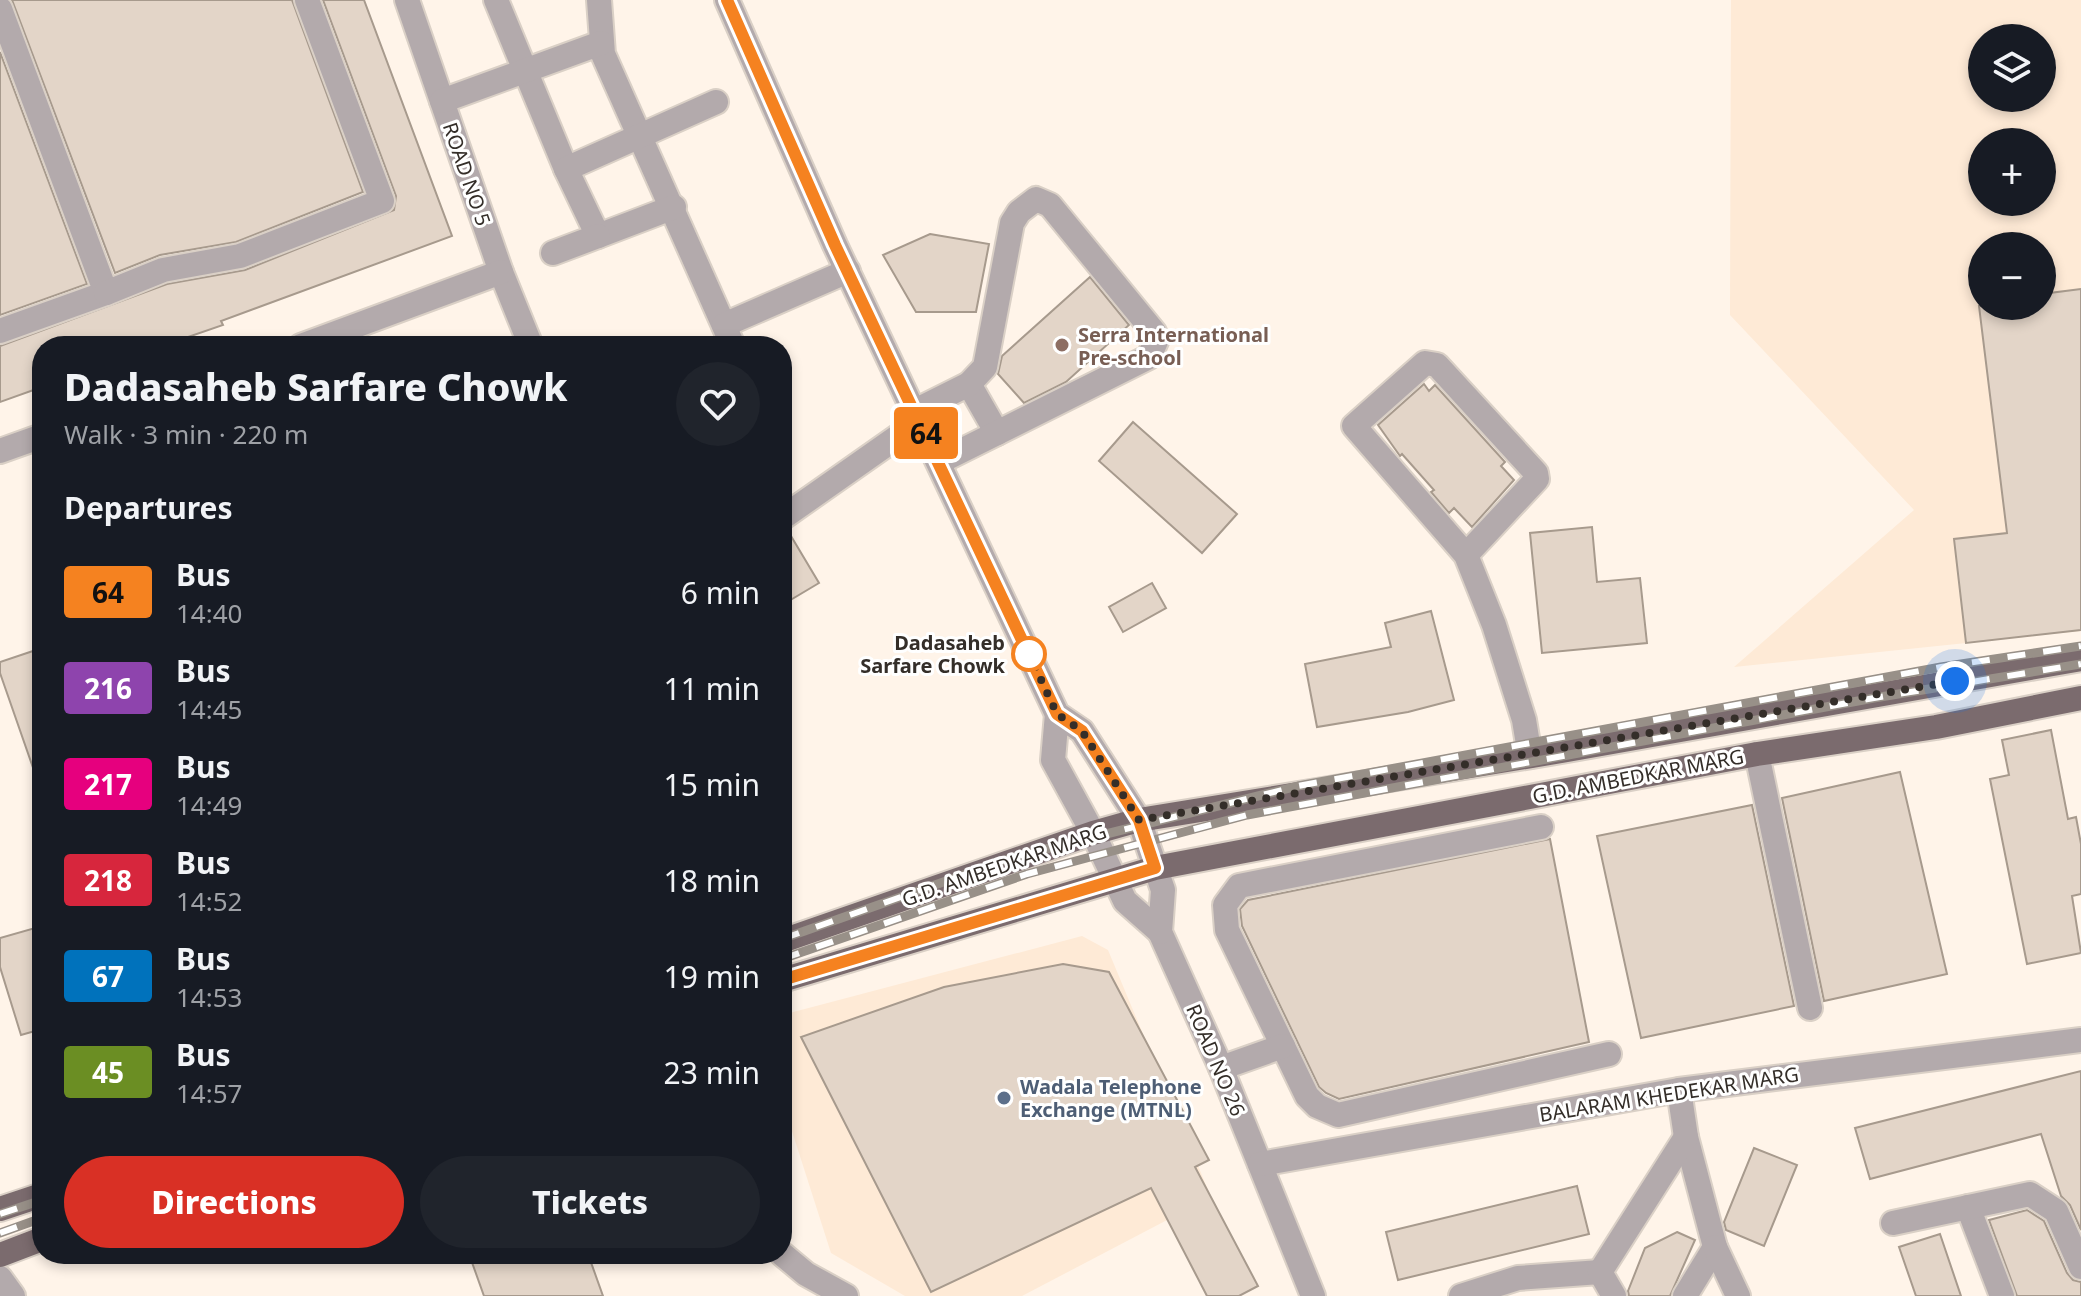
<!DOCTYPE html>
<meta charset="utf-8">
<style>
:root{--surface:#171b24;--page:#20242c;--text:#f1f3f6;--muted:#9ea1a6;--accent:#d93025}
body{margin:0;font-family:"Noto Sans",sans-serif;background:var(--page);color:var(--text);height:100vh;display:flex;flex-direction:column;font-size:30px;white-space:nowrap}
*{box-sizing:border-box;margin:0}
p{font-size:26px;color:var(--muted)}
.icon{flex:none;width:44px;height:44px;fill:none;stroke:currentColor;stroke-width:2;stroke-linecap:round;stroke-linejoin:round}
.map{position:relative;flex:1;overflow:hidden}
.panel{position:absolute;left:32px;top:336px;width:760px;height:928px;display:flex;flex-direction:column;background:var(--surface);border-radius:32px;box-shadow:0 4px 12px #0003}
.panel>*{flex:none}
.badge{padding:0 16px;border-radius:6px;font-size:28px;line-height:52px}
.buttons{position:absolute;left:1968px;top:24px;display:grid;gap:16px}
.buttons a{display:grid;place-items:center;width:88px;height:88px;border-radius:50%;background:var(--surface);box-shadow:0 4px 12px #0003;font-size:40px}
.you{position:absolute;width:40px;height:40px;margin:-20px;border:6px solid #fff;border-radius:50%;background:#1a73e8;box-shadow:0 0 0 12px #1a73e833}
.map>.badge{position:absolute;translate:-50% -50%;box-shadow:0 0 0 4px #fff}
h2{padding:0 32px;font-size:30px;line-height:72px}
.round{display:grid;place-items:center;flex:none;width:84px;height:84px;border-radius:42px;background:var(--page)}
.headline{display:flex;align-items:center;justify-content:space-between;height:136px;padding:0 32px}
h1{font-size:38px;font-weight:800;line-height:60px}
.cta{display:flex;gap:16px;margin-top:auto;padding:16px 32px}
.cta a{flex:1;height:92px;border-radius:48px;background:var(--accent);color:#fff;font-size:32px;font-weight:800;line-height:92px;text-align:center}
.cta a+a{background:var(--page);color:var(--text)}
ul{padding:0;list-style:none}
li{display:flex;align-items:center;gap:24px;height:96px;padding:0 32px}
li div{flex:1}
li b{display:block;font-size:30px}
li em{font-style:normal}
li .badge{min-width:88px;font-weight:700;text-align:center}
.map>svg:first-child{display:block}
.built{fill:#feead6;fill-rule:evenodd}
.building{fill:#e3d5c8;stroke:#a79a8d;stroke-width:2}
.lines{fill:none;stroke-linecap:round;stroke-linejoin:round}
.minor-casing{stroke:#dad0c6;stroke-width:28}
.major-casing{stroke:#dad0c6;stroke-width:28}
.minor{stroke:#b3aaac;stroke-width:24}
.major{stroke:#7b6b6e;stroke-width:24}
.rail-casing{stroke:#989088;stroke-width:9}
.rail{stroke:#fff;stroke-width:6;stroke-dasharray:18;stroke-linecap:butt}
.line-casing{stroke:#fff;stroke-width:18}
.line{stroke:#f58220;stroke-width:12}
.walk{stroke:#342e29;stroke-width:8;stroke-dasharray:0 14.4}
.education-dot{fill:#8d6e63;stroke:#fff;stroke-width:3}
.stop-dot{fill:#fff;stroke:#f58220;stroke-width:4}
.service-dot{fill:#5c6f8a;stroke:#fff;stroke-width:3}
.labels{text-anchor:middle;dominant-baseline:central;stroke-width:6;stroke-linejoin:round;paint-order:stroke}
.street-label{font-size:20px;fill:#342e29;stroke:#fff}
.education-label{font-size:20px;font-weight:bold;fill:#785e54;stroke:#fff;text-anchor:start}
.stop-label{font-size:20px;font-weight:bold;fill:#342e29;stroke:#fff;text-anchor:end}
.service-label{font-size:20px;font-weight:bold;fill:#4e5e75;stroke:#fff;text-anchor:start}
</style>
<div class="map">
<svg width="2081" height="1296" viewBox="0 0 2081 1296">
<rect width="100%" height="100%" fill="#fff4e9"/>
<!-- built -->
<g class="built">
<path d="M1731,0H2081V631L1734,667L1914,510L1730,315ZM1982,38H2042V98H1982ZM1982,142H2042V202H1982ZM1982,246H2042V306H1982Z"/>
<path d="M1082,936L1108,950L1211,1197L1022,1296H905L831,1253L782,1100V1015Z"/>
</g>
<!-- building -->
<g class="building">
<path d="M12,0H292L363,192L236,242L160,255L115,273Z"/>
<path d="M323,0H364L452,236L221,321L223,325L162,346H42V387L0,402V346L167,284L245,270L394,210L396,196Z"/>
<path d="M0,52L87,284L0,315Z"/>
<path d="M930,234L989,244L976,312H916L883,255Z"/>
<path d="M1090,277L1129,325L1066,382L1024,403L998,374L1002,356Z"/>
<path d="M2081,289V630L1966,643L1954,539L2007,533L1979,306H2042V294Z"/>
<path d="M1424,384L1429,391L1435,385L1505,462L1501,466L1514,480L1472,527L1454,508L1449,513L1431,492L1434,490L1402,454L1400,456L1378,425Z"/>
<path d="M1133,422L1237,514L1202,553L1099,461Z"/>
<path d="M1592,527L1597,582L1640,578L1647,643L1542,653L1530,533Z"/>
<path d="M788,531L819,583L782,605V533Z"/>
<path d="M1152,583L1166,608L1123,632L1109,607Z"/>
<path d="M1431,611L1454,700L1408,712L1317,727L1305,664L1391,647L1385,623Z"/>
<path d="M42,648V782H38L0,673V662Z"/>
<path d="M2051,730L2068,819L2076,817L2081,844V894L2072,896L2081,953L2027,964L1990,779L2009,775L2002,740Z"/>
<path d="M1900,772L1947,974L1824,1001L1782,798Z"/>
<path d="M1752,805L1794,1006L1641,1038L1597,836Z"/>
<path d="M1550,839L1589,1042L1339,1099L1326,1093L1319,1087L1242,926L1240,909L1248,900Z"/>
<path d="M42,926V1029L21,1035L0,967V938Z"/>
<path d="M1063,964L1109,972L1209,1160L1195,1167L1258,1286L1239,1296H1207L1151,1188L931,1292L801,1037L944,987Z"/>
<path d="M2081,1071V1230L2070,1205L2061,1196L2041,1134L1870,1179L1855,1128Z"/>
<path d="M1754,1148L1797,1165L1764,1246L1726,1230L1724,1222Z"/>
<path d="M1577,1186L1589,1234L1398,1280L1386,1232Z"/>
<path d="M2027,1210L2044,1221L2067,1273L2073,1280L2081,1282V1296H2017L1989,1220Z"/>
<path d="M1677,1232L1695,1240L1670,1296H1629L1628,1291L1645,1248Z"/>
<path d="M1940,1234L1961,1296H1916L1899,1247Z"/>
<path d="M469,1254H588L603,1296H484Z"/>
</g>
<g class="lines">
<defs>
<g id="minor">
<path d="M407,0L501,272L531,346"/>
<path d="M496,0L566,169"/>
<path d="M599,0L603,54L733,346"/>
<path d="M727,0L835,245L1057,714L1082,731L1139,820L1163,890L1160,932L1221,1068L1313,1296"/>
<path d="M0,9L106,293L0,331"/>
<path d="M442,101L601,43"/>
<path d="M674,207L598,236L566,169L716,102"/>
<path d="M553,253L598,236"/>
<path d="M106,293L163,270L240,256L382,201L307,0"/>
<path d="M724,325L848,271"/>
<path d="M301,346L501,272"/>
<path d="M969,384L997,433"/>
<path d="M915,411L969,384L985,367L1012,223L1019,212L1036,199L1050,205L1154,332L1157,339L1149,357L939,462"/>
<path d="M0,451L42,436"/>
<path d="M782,518L920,421"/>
<path d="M1466,555L1537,479L1536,473L1437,365L1425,363L1354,426L1466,555L1494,625L1524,720L1530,756"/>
<path d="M1057,714L1053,760L1093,833L1125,901L1160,932"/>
<path d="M1757,754L1810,1008"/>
<path d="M1541,827L1239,886L1225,905L1227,930L1307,1096L1317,1106L1338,1115L1609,1054"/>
<path d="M1221,1068L1283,1046"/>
<path d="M1679,1090L1686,1137L1715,1247L1685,1296"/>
<path d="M1260,1164L1679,1090L2081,1040"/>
<path d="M1968,1207L2002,1296"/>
<path d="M1893,1223L2030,1194L2056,1211L2081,1267"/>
<path d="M1715,1247L1738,1296"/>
<path d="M782,1254L806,1274L846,1296"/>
<path d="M0,1278L13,1296"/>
<path d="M1461,1296L1518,1278L1600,1272"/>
<path d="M1614,1296L1600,1272L1686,1137"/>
</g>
<g id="major">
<path d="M782,941L1093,833L1139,820L1550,753L2081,659"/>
<path d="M782,980L1155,868L1757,754L1936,727L2081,698"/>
<path d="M0,1209L42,1195"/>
<path d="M0,1255L42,1239"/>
</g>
</defs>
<!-- minor casing -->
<use href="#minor" class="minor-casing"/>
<!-- major casing -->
<use href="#major" class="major-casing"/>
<!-- minor -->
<use href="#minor" class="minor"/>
<!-- major -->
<use href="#major" class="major"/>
<defs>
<g id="rail">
<path d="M782,939L1014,857L1298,786L1941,667L2081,646"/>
<path d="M782,959L1027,874L1247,815L1874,698L2081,664"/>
<path d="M0,1214L42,1200"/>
<path d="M0,1233L42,1218"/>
</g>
</defs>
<!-- rail casing -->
<use href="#rail" class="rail-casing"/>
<!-- rail -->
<use href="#rail" class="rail"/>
</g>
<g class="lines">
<defs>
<path id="line" d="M727,0L835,245L1057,714L1082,731L1125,798L1139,820L1155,868L782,980"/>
</defs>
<!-- line casing -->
<use href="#line" class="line-casing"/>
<!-- line -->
<use href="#line" class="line"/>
<!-- walk -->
<path class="walk" d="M1029,654L1057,714L1082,731L1139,820L1955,681"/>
</g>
<!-- markers -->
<circle class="education-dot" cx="1062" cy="345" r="8"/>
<circle class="stop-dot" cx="1029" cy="654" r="16"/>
<circle class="service-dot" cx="1004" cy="1098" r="8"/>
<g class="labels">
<!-- street labels -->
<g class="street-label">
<text transform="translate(467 174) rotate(71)">ROAD NO 5</text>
<text transform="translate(1638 776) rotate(-11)">G.D. AMBEDKAR MARG</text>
<text transform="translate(1004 865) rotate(-19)">G.D. AMBEDKAR MARG</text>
<text transform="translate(1216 1060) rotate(67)">ROAD NO 26</text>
<text transform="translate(1669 1094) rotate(-9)">BALARAM KHEDEKAR MARG</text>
</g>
<!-- education labels -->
<g class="education-label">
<text x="1078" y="334">Serra International<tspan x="1078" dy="23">Pre-school</tspan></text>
</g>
<!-- stop labels -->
<g class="stop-label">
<text x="1005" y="642">Dadasaheb<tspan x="1005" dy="23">Sarfare Chowk</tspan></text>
</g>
<!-- service labels -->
<g class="service-label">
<text x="1020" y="1086">Wadala Telephone<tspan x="1020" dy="23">Exchange (MTNL)</tspan></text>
</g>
</g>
</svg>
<div class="buttons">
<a><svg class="icon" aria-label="layers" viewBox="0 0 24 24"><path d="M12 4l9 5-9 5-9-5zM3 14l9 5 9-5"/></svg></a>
<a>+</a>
<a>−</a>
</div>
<div class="you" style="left:1955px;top:681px"></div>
<b class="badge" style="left:926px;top:433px;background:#f58220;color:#111">64</b>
<section class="panel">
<div class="headline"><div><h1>Dadasaheb Sarfare Chowk</h1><p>Walk · 3 min · 220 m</p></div><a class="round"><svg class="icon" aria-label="heart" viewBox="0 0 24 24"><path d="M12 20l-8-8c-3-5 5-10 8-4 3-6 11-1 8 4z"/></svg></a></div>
<h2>Departures</h2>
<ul>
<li><span class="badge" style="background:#f58220;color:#111">64</span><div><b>Bus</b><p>14:40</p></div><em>6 min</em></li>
<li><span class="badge" style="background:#8e44ad;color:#fff">216</span><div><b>Bus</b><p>14:45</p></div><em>11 min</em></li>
<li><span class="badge" style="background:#e6007e;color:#fff">217</span><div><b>Bus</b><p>14:49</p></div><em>15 min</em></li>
<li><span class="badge" style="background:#d7263d;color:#fff">218</span><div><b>Bus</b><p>14:52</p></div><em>18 min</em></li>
<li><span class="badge" style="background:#0072bc;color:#fff">67</span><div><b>Bus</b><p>14:53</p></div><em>19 min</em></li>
<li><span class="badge" style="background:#6b8e23;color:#fff">45</span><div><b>Bus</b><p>14:57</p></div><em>23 min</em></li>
</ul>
<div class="cta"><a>Directions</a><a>Tickets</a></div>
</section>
</div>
